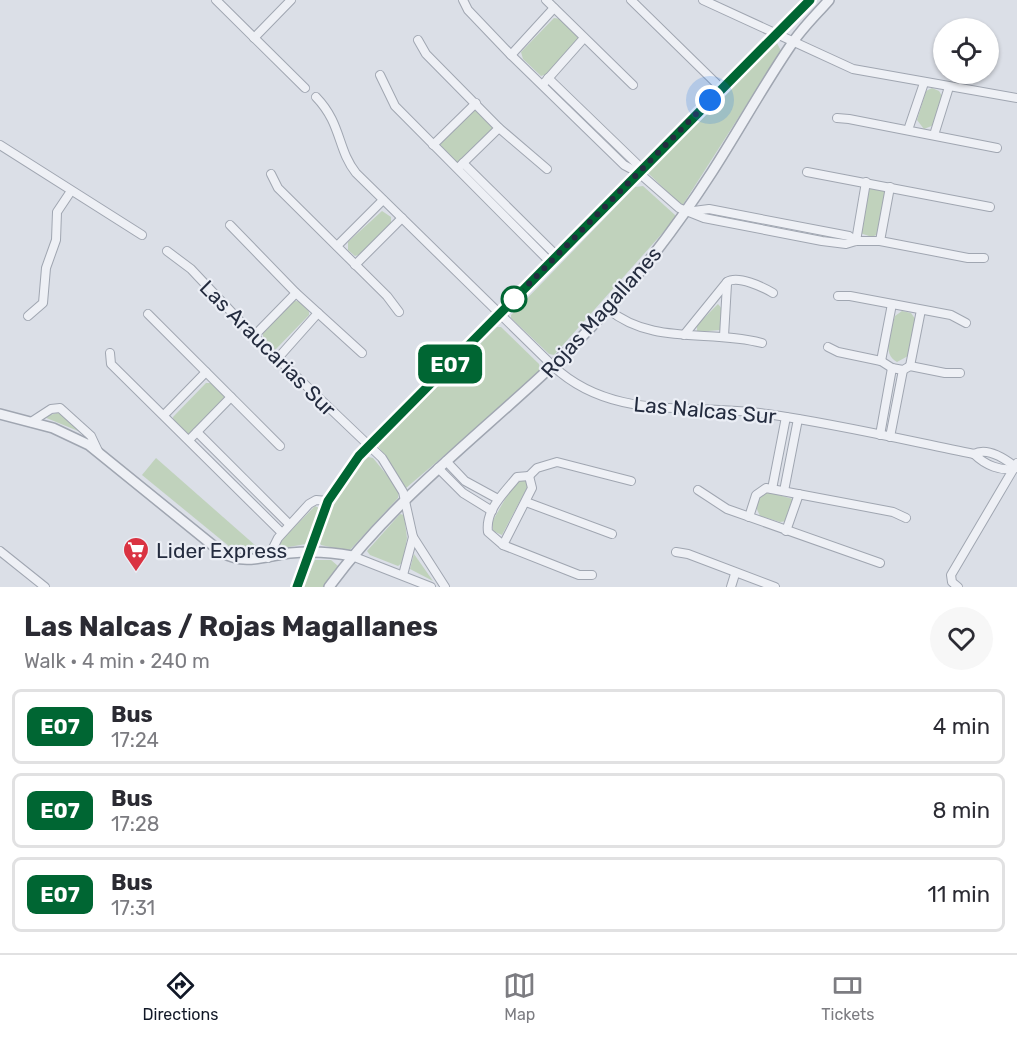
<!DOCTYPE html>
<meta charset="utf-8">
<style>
:root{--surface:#fff;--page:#f7f7f7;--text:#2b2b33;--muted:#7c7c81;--line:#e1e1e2;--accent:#111827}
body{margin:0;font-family:Rubik,sans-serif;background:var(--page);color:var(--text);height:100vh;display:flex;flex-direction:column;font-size:22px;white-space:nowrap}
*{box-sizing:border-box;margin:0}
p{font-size:20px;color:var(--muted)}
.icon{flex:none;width:33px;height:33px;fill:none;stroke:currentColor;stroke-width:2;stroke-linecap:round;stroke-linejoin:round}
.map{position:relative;height:587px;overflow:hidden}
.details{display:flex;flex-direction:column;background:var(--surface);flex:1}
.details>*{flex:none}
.badge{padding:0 12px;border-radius:9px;font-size:21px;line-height:39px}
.controls{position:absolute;left:933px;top:18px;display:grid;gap:12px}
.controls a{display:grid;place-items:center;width:66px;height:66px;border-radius:50%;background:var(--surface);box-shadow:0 2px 4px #0004;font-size:30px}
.you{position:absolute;width:30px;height:30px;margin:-15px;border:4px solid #fff;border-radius:50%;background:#1a73e8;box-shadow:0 0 0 9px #1a73e833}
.map>.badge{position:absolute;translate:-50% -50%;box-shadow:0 0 0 3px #fff}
.round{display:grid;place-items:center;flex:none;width:63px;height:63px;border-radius:32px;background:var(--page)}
.summary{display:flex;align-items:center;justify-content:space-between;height:102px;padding:0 24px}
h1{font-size:28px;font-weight:700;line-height:45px}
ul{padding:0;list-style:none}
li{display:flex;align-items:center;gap:18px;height:75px;margin:0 12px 9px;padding:0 12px;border:3px solid var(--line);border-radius:9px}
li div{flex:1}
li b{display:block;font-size:22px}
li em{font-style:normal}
li .badge{min-width:66px;font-weight:700;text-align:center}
.tab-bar{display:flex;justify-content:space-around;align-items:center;height:84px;border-top:2px solid var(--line);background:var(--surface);font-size:16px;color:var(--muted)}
.tab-bar a{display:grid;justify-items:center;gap:3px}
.tab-bar .on{color:var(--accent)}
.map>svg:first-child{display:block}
.green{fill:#c0d2bc}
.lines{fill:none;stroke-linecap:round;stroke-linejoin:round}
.minor-casing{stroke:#a0a6b1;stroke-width:10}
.tertiary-casing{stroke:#a0a6b1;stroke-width:12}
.minor{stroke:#eef0f5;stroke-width:8}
.tertiary{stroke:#eef0f5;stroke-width:9}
.line-casing{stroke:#fff;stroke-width:14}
.line{stroke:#063;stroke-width:9}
.walk{stroke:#242c3f;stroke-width:6;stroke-dasharray:0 10.8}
.stop-dot{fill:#fff;stroke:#063;stroke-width:3}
.labels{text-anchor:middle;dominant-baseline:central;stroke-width:4.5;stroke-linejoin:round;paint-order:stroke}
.street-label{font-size:21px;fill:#242c3f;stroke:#ebeef5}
.poi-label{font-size:21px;fill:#242c3f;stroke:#ebeef5;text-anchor:start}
</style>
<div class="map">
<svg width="1017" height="587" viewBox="0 0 1017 587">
<rect width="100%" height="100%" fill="#dbdfe7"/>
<!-- green -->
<g class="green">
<path d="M554,18L561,19L578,36V40L547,74L541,76L523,59L521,52Z"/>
<path d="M777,43L781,51L682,206L647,172L773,44Z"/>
<path d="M932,88L939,91L942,96L934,125L924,129L917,120L926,91Z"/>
<path d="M474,110H478L493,127L492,131L459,163H454L440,144Z"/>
<path d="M643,186L675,215V219L554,355L549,354L511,318V315L635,187Z"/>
<path d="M870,187L887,191L878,234L872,237L860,233Z"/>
<path d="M382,211L391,217V225L361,254L355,256L348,250V242Z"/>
<path d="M294,301C302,300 310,308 309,315L275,350L263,339V332Z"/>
<path d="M718,304L722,309L720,330L697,332V325Z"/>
<path d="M902,311L911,313L916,320L908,356L897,362C881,354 891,330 895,316Z"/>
<path d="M497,327H501L539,364L541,373L406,488L378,446Z"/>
<path d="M206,383H212L226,396V401L190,438L174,422L173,417Z"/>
<path d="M57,413L65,415L83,433L44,417Z"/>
<path d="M368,457L373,458L399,490L398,498L349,551L321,545L319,541C328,509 344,480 368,457Z"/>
<path d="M156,458L256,546L248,554L230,547L142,475Z"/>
<path d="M522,478L530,482L502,535L493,531L492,522L508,494Z"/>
<path d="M767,492L793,499L795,503L788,521L780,522L760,516L756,507L761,494Z"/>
<path d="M315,506L319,508L306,544L277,549L276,546Z"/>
<path d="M400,514L404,515L407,538L403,562L398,566L370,555L367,551Z"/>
<path d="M414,554L433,581L410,569Z"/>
<path d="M315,560H331L338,566L323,587H303Z"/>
</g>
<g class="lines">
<defs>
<g id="minor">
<path d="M216,0L305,88"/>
<path d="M463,0L468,10L511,55L624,165L639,173L679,208L704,218L822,241L846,244L856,241H880L968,258H984"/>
<path d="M546,0L633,85"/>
<path d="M631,0L722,89"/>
<path d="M703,0L853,69L1017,98"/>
<path d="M254,38L291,0"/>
<path d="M418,40L426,54L499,128L547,169"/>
<path d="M511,55L554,8"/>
<path d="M380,75L395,106L550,262"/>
<path d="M548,78L637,164L639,173"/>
<path d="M545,82L584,38"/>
<path d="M316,97C342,124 337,149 356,173L553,366C614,423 693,402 767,414C837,424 905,440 974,454"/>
<path d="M837,118L849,119L997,148"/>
<path d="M908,130L924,83"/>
<path d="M934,135L949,87"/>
<path d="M0,145L142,235"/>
<path d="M433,145L476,103"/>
<path d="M463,163L557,256"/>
<path d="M460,166L499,128"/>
<path d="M807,172L990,207"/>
<path d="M271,174L278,188L387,296L399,312"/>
<path d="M686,212L709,209L849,236L856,241"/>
<path d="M230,225L296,293L362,353"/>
<path d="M856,241L866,182"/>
<path d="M880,241L890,187"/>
<path d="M337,246L383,200"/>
<path d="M167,251L191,269L254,336L382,458L403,492L413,537L445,587"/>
<path d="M355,265L402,218"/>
<path d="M727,282C738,275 763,287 773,293"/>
<path d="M838,296H850L951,315L966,323"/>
<path d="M608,309C652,346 711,329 762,343"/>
<path d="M148,314L280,446"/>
<path d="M28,316L43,303L46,268L56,240L57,212L71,191"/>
<path d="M684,335L727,282"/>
<path d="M254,336L296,293"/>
<path d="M724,336L727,284"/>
<path d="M828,347L838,352L881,361L892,368L903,370L910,366L945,373H960"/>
<path d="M110,353L111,364L282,533"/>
<path d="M278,358L318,313"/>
<path d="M881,361L892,304"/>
<path d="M910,366L921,310"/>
<path d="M164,415L206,372"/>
<path d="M31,422L51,409L60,408L91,436L98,451"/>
<path d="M197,432L289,524"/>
<path d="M880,435L892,368"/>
<path d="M890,437L903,370"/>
<path d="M189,440L231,397"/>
<path d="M974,454C988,446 1007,460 1017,468"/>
<path d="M974,454C985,465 1001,472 1016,468"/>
<path d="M446,461L465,481L498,499"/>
<path d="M438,468L463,493L492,511"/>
<path d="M529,476L517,477C504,493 485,510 488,532L503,545L579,575H592"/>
<path d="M529,476L537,468L557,462L631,481"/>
<path d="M772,489L786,417"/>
<path d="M698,490L727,509L880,563"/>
<path d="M784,491L798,419"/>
<path d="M526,502L612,534"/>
<path d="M749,517L756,495L766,488L893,512L906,518"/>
<path d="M786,531L799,494"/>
<path d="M503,545L532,488L529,476"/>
<path d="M0,551L45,587"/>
<path d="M676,552L688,554L775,587"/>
<path d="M352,556L431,587"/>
<path d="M268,558L278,538L309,504L316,500L328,501"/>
<path d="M403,575L413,537"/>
<path d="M731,587L735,574"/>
<path d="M958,587L952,582L951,575L1017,463"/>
</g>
<g id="tertiary">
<path d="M0,414L53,428L89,445L221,552C246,566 264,556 290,553C311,551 331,552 352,556"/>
<path d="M297,587L328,501L359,456L809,0"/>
<path d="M329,587C407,480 520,407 608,309C647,266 681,220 712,172C739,130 763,86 791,45C801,29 816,15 829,0"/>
</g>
</defs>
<!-- minor casing -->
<use href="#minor" class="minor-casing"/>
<!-- tertiary casing -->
<use href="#tertiary" class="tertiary-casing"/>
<!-- minor -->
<use href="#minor" class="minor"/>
<!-- tertiary -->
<use href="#tertiary" class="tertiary"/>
</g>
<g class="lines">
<defs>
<path id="line" d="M297,587L328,501L359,456L810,0"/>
</defs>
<!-- line casing -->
<use href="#line" class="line-casing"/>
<!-- line -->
<use href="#line" class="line"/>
<!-- walk -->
<path class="walk" d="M514,299L710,100"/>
</g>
<!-- icons -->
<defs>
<symbol id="supermarket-pin" viewBox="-11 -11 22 30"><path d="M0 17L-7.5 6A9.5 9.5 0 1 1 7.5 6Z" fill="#da3342" stroke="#ebeef5"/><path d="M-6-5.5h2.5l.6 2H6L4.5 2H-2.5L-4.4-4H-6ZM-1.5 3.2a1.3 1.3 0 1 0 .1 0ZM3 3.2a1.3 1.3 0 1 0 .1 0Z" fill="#fff"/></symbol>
</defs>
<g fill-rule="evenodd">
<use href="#supermarket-pin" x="121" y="535" width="30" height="40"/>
</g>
<!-- markers -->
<circle class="stop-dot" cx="514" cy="299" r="12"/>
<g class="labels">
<!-- street labels -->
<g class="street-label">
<text transform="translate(601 312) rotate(-48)">Rojas Magallanes</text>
<text transform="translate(268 348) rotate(45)">Las Araucarias Sur</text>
<text transform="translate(705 410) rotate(5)">Las Nalcas Sur</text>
</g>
<!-- poi labels -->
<g class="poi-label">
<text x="156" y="550">Lider Express</text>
</g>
</g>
</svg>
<div class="controls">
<a><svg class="icon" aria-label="locate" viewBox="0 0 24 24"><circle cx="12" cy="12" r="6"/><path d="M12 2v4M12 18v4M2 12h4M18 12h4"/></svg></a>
</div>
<div class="you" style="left:710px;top:100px"></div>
<b class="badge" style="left:450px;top:364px;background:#063;color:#fff">E07</b>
</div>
<section class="details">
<div class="summary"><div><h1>Las Nalcas / Rojas Magallanes</h1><p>Walk · 4 min · 240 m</p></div><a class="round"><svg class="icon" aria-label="heart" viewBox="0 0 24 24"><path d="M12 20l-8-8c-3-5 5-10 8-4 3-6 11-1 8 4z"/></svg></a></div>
<ul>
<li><span class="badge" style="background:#063;color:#fff">E07</span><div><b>Bus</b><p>17:24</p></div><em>4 min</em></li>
<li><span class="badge" style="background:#063;color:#fff">E07</span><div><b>Bus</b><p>17:28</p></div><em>8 min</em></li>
<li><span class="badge" style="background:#063;color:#fff">E07</span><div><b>Bus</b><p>17:31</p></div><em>11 min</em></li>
</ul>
</section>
<nav class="tab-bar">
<a class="on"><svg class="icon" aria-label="directions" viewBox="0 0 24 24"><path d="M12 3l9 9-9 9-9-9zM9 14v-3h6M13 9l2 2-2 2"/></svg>Directions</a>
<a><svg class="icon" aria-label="map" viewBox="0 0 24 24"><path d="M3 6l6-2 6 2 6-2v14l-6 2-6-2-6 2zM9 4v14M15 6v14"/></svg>Map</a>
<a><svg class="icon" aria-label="tickets" viewBox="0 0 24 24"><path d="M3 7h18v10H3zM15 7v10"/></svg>Tickets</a>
</nav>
